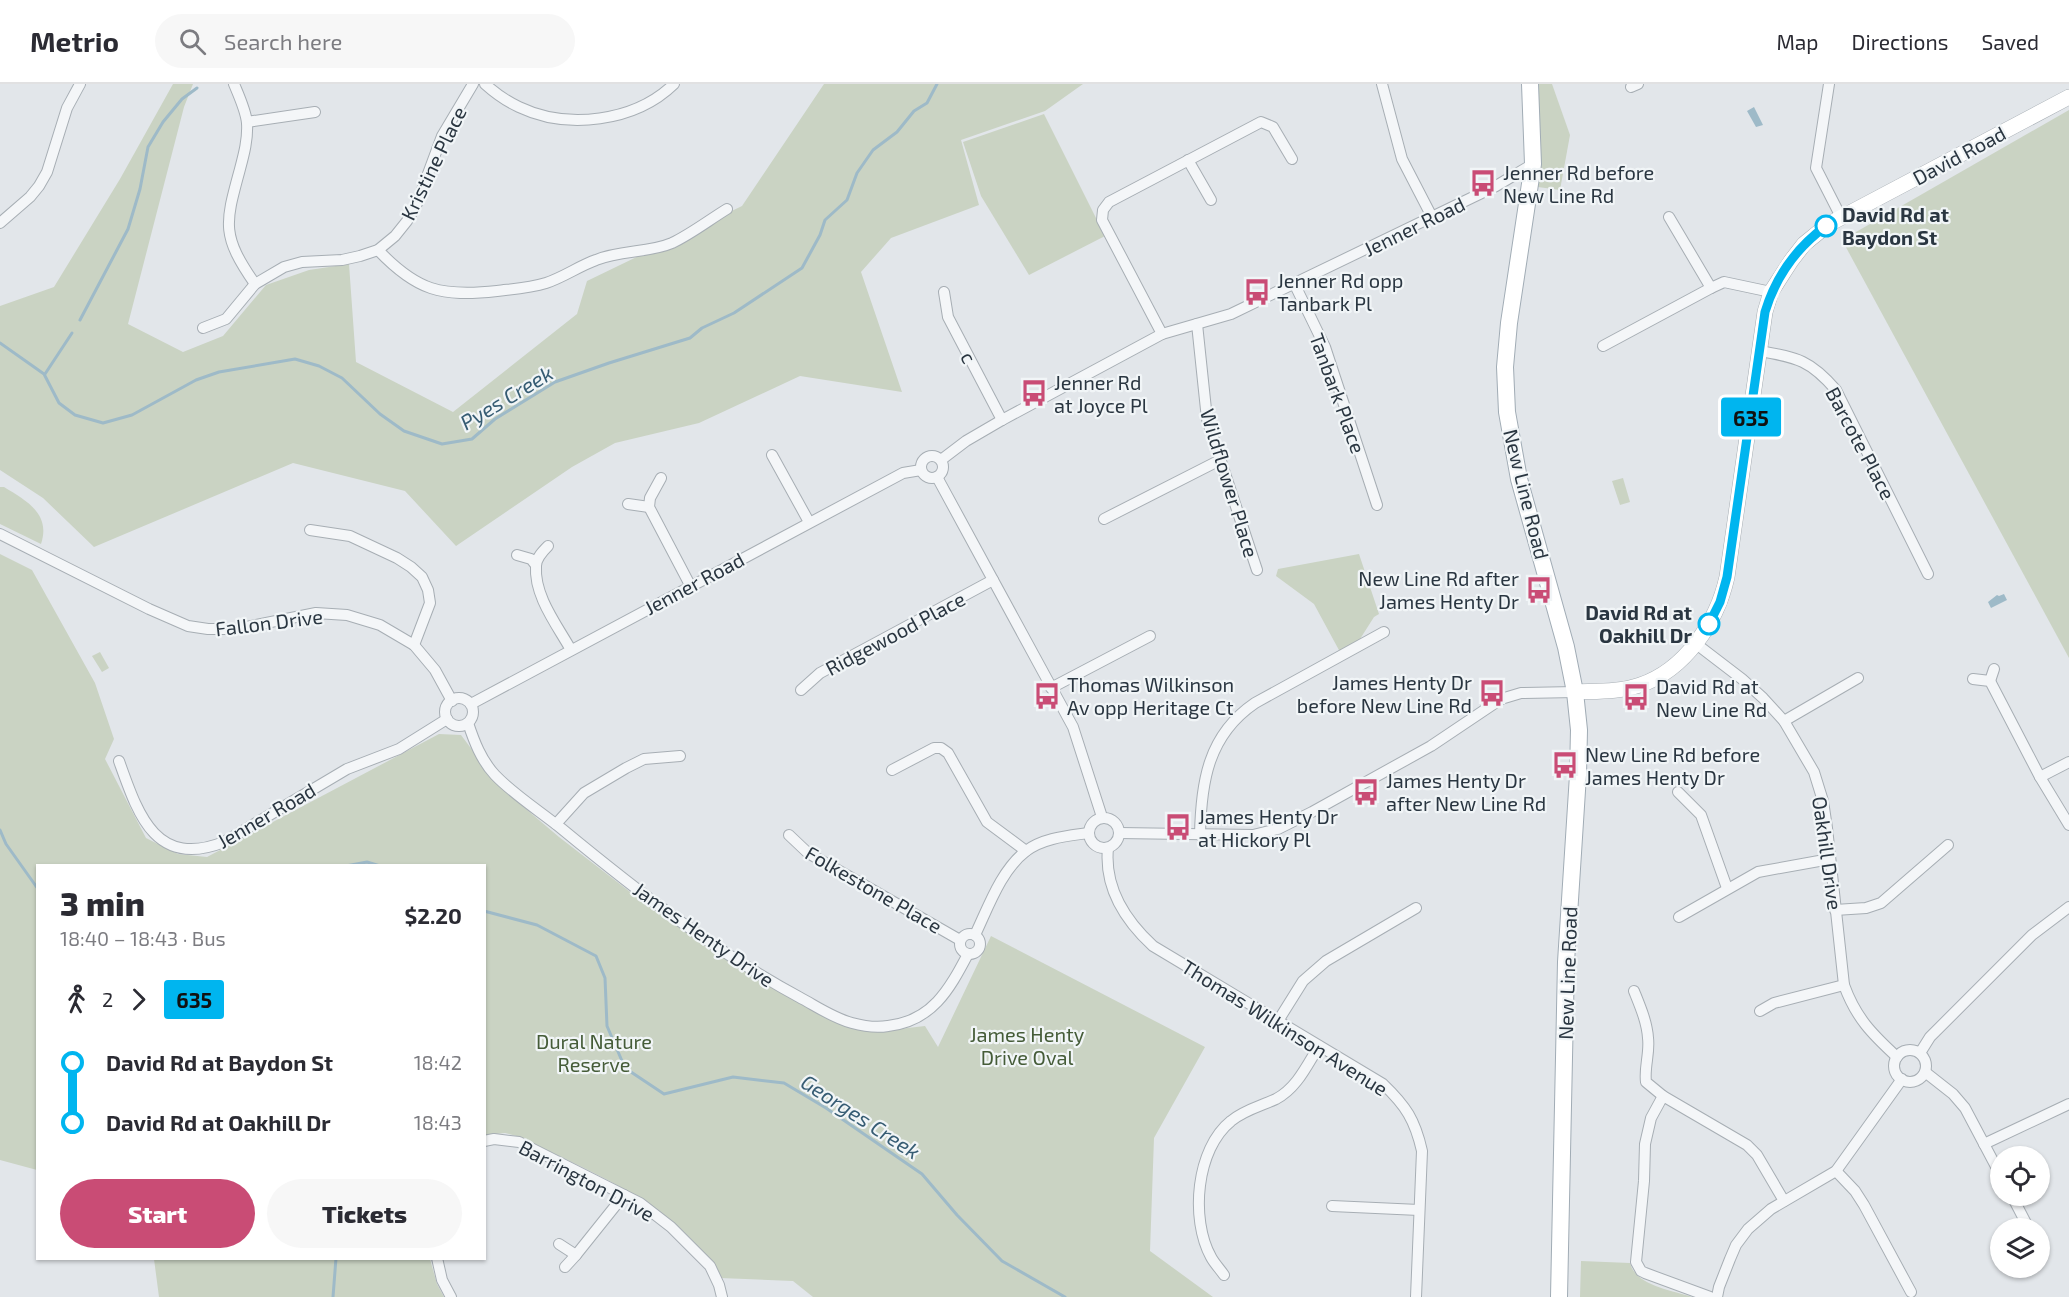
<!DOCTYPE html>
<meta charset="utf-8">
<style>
:root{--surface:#fff;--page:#f7f7f7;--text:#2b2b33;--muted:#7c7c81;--line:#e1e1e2;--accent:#c94c75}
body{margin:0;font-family:"Exo 2",sans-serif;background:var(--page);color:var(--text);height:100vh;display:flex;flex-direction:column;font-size:22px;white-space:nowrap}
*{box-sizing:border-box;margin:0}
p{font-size:20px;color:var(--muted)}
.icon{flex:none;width:33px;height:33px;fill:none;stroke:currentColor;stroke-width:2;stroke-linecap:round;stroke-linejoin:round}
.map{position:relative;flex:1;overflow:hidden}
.side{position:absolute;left:36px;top:780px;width:450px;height:396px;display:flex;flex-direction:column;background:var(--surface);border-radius:0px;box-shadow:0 2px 4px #0004}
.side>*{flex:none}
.badge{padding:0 12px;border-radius:4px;font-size:21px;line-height:39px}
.controls{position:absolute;left:1990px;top:1062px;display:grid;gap:12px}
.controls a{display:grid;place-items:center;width:60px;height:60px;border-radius:50%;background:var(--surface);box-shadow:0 2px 4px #0004;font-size:30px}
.map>.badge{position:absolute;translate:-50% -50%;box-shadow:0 0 0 3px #fff}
.legs{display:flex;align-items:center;gap:9px;height:66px;padding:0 24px;font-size:20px}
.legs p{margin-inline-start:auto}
.summary{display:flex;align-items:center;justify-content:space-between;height:102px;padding:0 24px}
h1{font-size:33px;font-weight:800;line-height:45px}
.cta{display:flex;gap:12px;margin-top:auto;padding:12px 24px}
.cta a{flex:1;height:69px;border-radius:36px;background:var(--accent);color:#fff;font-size:24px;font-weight:800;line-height:69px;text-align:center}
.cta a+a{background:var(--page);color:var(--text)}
ul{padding:0 24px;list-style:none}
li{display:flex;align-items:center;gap:21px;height:60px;font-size:22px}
li i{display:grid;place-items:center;width:9px;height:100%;margin:0 8px;background:currentColor}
li i::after{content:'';width:15px;height:15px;margin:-8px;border:4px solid;border-radius:50%;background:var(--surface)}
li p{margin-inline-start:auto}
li:first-child i{background:linear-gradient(#0000 50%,currentColor 0)}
li:last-child i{background:linear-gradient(currentColor 50%,#0000 0)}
header{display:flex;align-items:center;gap:36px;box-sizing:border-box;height:84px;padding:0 30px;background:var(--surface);border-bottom:2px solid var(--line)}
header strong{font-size:28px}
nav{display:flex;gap:33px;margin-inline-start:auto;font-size:21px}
.search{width:420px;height:54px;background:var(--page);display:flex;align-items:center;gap:15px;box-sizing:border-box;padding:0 21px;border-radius:33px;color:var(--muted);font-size:22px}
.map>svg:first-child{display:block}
.green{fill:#cad3c3}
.water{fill:#9ebac8}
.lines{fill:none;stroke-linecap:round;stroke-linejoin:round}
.stream{stroke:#9ebac8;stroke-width:3}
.street-casing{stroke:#a7aeb4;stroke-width:12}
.secondary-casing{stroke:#a7aeb4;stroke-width:16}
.primary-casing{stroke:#a1acb5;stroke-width:18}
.street{stroke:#f4f6f8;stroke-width:10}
.secondary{stroke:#fff;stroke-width:15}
.primary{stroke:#fff;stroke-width:16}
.line-1-casing{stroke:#fff;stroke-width:14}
.line-1{stroke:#00b5ef;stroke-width:9}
.stop-1-dot{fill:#fff;stroke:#00b5ef;stroke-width:3}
.labels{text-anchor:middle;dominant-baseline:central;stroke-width:4.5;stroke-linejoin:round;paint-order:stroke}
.street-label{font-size:20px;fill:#2a3641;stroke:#f1f5f7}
.poi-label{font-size:20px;fill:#2a3641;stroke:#f1f5f7;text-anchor:start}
.stop-label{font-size:20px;font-weight:bold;fill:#2a3641;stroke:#f1f5f7;text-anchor:start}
.park-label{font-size:20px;fill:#455c38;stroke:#f1f5f7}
.water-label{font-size:21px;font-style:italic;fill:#365c73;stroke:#f1f5f7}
</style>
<header>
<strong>Metrio</strong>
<div class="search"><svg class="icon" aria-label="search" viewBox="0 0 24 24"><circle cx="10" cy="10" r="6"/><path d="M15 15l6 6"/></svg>Search here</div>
<nav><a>Map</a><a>Directions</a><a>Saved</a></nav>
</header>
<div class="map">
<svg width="2069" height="1213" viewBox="0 0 2069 1213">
<rect width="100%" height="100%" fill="#e2e6ea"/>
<!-- green -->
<g class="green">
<path d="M173,0H193L184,23L128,240L183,268L223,252L266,201L309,186L349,180L356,278L453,328L577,230L587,197L742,122L824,0H1083L1045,27L961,56L979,121L891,154L861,188L902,308L800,292L699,339L615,359L572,383L456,462L405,407L293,379L94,463L43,414L0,386V222L54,203L120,95Z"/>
<path d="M1536,0H1552L1570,51L1560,106L1538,103Z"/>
<path d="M2069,26V574L1842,156Z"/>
<path d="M1044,30L1105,152L1029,191L981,112L963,58Z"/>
<path d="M1623,394L1630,418L1620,421L1612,397Z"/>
<path d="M0,403H4C27,417 51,430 41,460L0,440Z"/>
<path d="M0,470L32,486L95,599L114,655L105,675L146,754L178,770L207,773L439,650L461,651L500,703L559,753L647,821L760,896L834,936L873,948L925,942L938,963L991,852L1205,963L1154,1054L1150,1167L1213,1213H813L793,1197L720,1194C681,1121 591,1089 520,1053L505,1049L485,1051L484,782H38L37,1086L0,1076Z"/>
<path d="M1359,470L1379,530L1374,533L1360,555L1340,568L1314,520L1276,492L1278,485Z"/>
<path d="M100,568L109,584L102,588L92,572Z"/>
<path d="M154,1175H430L437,1200L444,1213H159Z"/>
<path d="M1581,1177L1630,1179C1636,1202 1672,1206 1692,1213H1580Z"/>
</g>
<!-- water -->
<g class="water">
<path d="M1754,23L1763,41L1756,43L1747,27Z"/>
<path d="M2004,510L2007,516L1991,524L1988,518L1997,511L1999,512Z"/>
</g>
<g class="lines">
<!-- stream -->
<g class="stream">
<path d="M80,236L128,145L140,105L148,63L163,38L182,15L197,4"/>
<path d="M0,259L44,290L59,319L75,331L103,339L132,331L196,296L219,288L295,275L319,282L342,294L380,330L404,347L442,360L472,355L495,335L555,298L609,279L690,254L702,244L734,229L802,184L820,151L825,136L847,116L857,89L873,66L897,48L914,27L927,19L937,0"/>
<path d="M45,290L72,249"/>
<path d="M0,746L6,760L38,805"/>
<path d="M346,782L367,778L380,782"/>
<path d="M484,827L537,841L596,872L605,894L607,942L625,984L664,1010L733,993L784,999L826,1024L922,1090L957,1131L1002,1177L1065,1213"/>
<path d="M333,1213L336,1174"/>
</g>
<defs>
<g id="street">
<path d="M234,0C239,12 246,27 247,39C248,55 244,70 240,85C225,140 221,151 255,200"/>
<path d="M485,0C495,9 506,17 519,23C567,46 635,38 674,0"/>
<path d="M1382,0L1402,75L1432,133"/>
<path d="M1829,0L1816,84L1841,133"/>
<path d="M1631,3L1638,0"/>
<path d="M247,38L315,28"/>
<path d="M1188,76L1211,116"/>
<path d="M1669,133L1711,204"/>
<path d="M0,139L30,113L39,102L47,88L67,24L80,0"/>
<path d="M378,166C417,207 441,213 497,207C513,205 530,204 546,199C564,193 579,182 596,176C620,166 649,169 672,159C691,150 709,136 727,125"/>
<path d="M1294,199L1325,263L1377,421"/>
<path d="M944,208L948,233L1002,336"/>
<path d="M1197,240L1207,335L1257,486"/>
<path d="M203,244L226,235L255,200L284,183L302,178L342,176L360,172L378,166L395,152L407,137L416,122L442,52L473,0"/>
<path d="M1162,250L1102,136L1103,126L1109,118L1261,38L1273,43L1292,75"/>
<path d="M1603,262L1711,204L1724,198L1771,208"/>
<path d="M1760,267C1798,274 1810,276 1836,306L1928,490"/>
<path d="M772,371L809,438"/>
<circle cx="932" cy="383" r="11"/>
<path d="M941,376L966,357L1002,336L1162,250L1231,230L1496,102L1533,80"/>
<path d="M937,393L1073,643L1102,733"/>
<path d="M661,394L650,414L649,423L690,501"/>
<path d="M628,420L649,423"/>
<path d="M1104,435L1220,376"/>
<path d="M310,446L350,452L397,474L411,483L422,493L428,506L430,519L414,561"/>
<path d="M0,450L149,525L188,542L208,545H236L316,529L347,531L380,541L414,561L435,586L452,617"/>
<path d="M548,462C543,467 536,474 536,482C534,512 557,541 571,566"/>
<path d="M517,471L531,475L535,480"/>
<path d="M1695,559L1742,595L1763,614L1784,637L1814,688L1823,717L1827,744L1844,901C1856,934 1872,950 1897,973"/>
<path d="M1973,595L1990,597L2040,693L2069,741"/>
<path d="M1990,597L1994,585"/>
<path d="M1051,604L1150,552"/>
<path d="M801,606L820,589L993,496"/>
<circle cx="459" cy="628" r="14"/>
<path d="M471,620L903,389L921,386"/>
<path d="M1784,637L1858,594"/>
<path d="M468,639C474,657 481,676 495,691C513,710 541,728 562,745C636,806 714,867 799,913C816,922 833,934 852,939C863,942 876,944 888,942C932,937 949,906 968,870"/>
<path d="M119,677C138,730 155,785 224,758L347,685L399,665L447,635"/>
<path d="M892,686L934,664H941L948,669L987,738L1026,767"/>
<path d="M2040,693L2069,678"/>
<path d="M1678,708L1701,731L1727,804"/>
<circle cx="1104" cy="749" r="15"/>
<path d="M556,740L584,709L626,684L644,675L680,672"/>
<path d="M1119,749L1253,751L1278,745L1312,728L1431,662L1501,615L1521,609L1575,608"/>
<path d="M789,751L808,769L960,856"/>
<path d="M1200,751C1201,698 1208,651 1255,619L1384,548"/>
<path d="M1108,764C1104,804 1126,837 1153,862L1383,1000C1406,1022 1415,1036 1422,1067L1416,1213"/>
<path d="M1835,826L1866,824L1881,819L1948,761"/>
<path d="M1679,833L1758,788L1830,775"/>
<circle cx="970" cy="860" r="10"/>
<path d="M975,851C988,824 1001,786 1026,767C1043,754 1067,752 1088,749"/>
<path d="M1634,907C1640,922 1647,938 1648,954C1650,969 1644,983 1646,998L1663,1012"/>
<path d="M1760,927L1774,919L1844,901"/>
<path d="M1278,937L1303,897L1326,877L1416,824"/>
<circle cx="1910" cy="982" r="16"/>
<path d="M1920,969L1930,953L2032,851L2069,823"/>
<path d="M1925,988L1953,1010L1965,1024L2001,1092"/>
<path d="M484,1057L494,1055L519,1058L640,1119L671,1143L710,1182L719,1201L722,1213"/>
<path d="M1984,1060L2069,1020"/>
<path d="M1836,1087L1855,1107L1864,1121L1911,1208"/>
<path d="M2012,1112L2028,1143"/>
<path d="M1332,1122L1419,1126"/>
<path d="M559,1160L576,1171L624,1111"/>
<path d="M437,1174L442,1196L451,1213"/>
<path d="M565,1183L576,1171"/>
<path d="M1224,1191C1220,1185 1214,1179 1211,1173C1190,1135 1196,1065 1231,1037C1244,1026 1261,1022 1276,1015C1297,1004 1307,981 1319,962"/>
<path d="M1710,1213L1645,1189L1641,1187L1636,1178L1644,1097L1645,1060L1651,1034L1663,1012L1747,1061L1757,1071L1784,1117"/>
<path d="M1717,1213L1719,1203L1730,1175L1736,1161L1748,1145L1771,1125L1836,1087L1902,995"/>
</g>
<path id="secondary" d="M1575,608C1596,607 1620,608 1640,601C1685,586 1717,538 1727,493L1765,228L1771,208L1791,177L1804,160L1829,140L2069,13"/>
<path id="primary" d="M1530,0L1533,80L1509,239L1505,283L1507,328L1519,395L1566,563L1575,608L1579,646L1578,691L1566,878L1559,1213"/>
</defs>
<!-- street casing -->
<use href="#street" class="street-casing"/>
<!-- secondary casing -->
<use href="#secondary" class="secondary-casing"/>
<!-- primary casing -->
<use href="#primary" class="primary-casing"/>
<!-- street -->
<use href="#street" class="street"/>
<!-- secondary -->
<use href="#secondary" class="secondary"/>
<!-- primary -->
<use href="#primary" class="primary"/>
</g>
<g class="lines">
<defs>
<path id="line-1" d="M1709,540L1720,518L1727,493L1765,228C1776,192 1796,164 1826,142"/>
</defs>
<!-- line-1 casing -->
<use href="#line-1" class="line-1-casing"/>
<!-- line-1 -->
<use href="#line-1" class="line-1"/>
</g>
<!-- icons -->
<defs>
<symbol id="bus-bare" viewBox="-9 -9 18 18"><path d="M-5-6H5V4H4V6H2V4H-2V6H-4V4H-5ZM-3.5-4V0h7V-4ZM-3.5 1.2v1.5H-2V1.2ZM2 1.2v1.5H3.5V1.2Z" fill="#c94c75" stroke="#f1f5f7" stroke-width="2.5" paint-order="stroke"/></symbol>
</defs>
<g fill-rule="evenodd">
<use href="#bus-bare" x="1464" y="80" width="38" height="38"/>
<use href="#bus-bare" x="1238" y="189" width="38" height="38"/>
<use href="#bus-bare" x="1015" y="290" width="38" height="38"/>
<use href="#bus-bare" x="1520" y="487" width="38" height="38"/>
<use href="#bus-bare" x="1473" y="590" width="38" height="38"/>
<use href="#bus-bare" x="1028" y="593" width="38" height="38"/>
<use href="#bus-bare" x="1617" y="594" width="38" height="38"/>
<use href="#bus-bare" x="1546" y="662" width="38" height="38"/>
<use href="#bus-bare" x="1347" y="689" width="38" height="38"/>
<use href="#bus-bare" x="1159" y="724" width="38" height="38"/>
</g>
<!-- markers -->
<g class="stop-1-dot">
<circle cx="1826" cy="142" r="10"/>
<circle cx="1709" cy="540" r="10"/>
</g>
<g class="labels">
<!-- street labels -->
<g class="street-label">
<text transform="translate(1959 71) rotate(-28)">David Road</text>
<text transform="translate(433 79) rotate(-64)">Kristine Place</text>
<text transform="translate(1414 142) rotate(-26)">Jenner Road</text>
<text transform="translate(969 273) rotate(62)">c</text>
<text transform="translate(1338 309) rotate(70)">Tanbark Place</text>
<text transform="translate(1861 359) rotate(62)">Barcote Place</text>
<text transform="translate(1230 399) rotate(73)">Wildflower Place</text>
<text transform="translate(1527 410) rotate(76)">New Line Road</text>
<text transform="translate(694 499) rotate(-28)">Jenner Road</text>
<text transform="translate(269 538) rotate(-7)">Fallon Drive</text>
<text transform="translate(895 549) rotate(-28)">Ridgewood Place</text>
<text transform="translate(266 731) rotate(-30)">Jenner Road</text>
<text transform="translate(1828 769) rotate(82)">Oakhill Drive</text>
<text transform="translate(874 805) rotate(30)">Folkestone Place</text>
<text transform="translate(704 850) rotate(35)">James Henty Drive</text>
<text transform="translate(1567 889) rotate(-88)">New Line Road</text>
<text transform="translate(1285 943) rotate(32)">Thomas Wilkinson Avenue</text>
<text transform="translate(587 1096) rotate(28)">Barrington Drive</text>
</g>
<!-- poi labels -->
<g class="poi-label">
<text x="1503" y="88">Jenner Rd before<tspan x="1503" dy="23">New Line Rd</tspan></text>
<text x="1277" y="196">Jenner Rd opp<tspan x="1277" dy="23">Tanbark Pl</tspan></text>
<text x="1054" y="298">Jenner Rd<tspan x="1054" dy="23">at Joyce Pl</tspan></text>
<text x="1519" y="494" text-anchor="end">New Line Rd after<tspan x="1519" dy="23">James Henty Dr</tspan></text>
<text x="1472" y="598" text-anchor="end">James Henty Dr<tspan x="1472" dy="23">before New Line Rd</tspan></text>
<text x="1067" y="600">Thomas Wilkinson<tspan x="1067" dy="23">Av opp Heritage Ct</tspan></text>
<text x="1656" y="602">David Rd at<tspan x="1656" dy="23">New Line Rd</tspan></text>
<text x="1585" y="670">New Line Rd before<tspan x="1585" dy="23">James Henty Dr</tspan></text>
<text x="1386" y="696">James Henty Dr<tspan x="1386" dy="23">after New Line Rd</tspan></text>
<text x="1198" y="732">James Henty Dr<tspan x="1198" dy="23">at Hickory Pl</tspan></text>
</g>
<!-- stop labels -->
<g class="stop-label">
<text x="1842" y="130">David Rd at<tspan x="1842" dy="23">Baydon St</tspan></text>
<text x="1692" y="528" text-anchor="end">David Rd at<tspan x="1692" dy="23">Oakhill Dr</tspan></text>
</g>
<!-- park labels -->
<g class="park-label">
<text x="1027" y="950">James Henty<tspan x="1027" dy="23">Drive Oval</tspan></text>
<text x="594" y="957">Dural Nature<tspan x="594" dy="23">Reserve</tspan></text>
</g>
<!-- water labels -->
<g class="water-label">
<text transform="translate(506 313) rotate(-31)">Pyes Creek</text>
<text transform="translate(861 1032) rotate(33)">Georges Creek</text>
</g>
</g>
</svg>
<div class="controls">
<a><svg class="icon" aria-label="locate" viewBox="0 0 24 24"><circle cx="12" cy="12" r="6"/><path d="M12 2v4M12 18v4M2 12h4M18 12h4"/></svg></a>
<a><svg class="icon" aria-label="layers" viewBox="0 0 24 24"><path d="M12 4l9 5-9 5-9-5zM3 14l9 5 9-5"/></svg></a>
</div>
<b class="badge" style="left:1751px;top:333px;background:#00b5ef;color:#111">635</b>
<section class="side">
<div class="summary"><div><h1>3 min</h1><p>18:40 – 18:43 · Bus</p></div><b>$2.20</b></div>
<div class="legs"><svg class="icon" aria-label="walk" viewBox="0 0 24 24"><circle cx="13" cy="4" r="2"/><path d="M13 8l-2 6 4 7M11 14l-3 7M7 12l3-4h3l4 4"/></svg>2<svg class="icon" aria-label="forward" viewBox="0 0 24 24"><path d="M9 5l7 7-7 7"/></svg><b class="badge" style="background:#00b5ef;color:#111">635</b></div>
<ul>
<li><i style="color:#00b5ef"></i><b>David Rd at Baydon St</b><p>18:42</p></li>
<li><i style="color:#00b5ef"></i><b>David Rd at Oakhill Dr</b><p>18:43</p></li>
</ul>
<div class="cta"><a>Start</a><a>Tickets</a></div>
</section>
</div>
